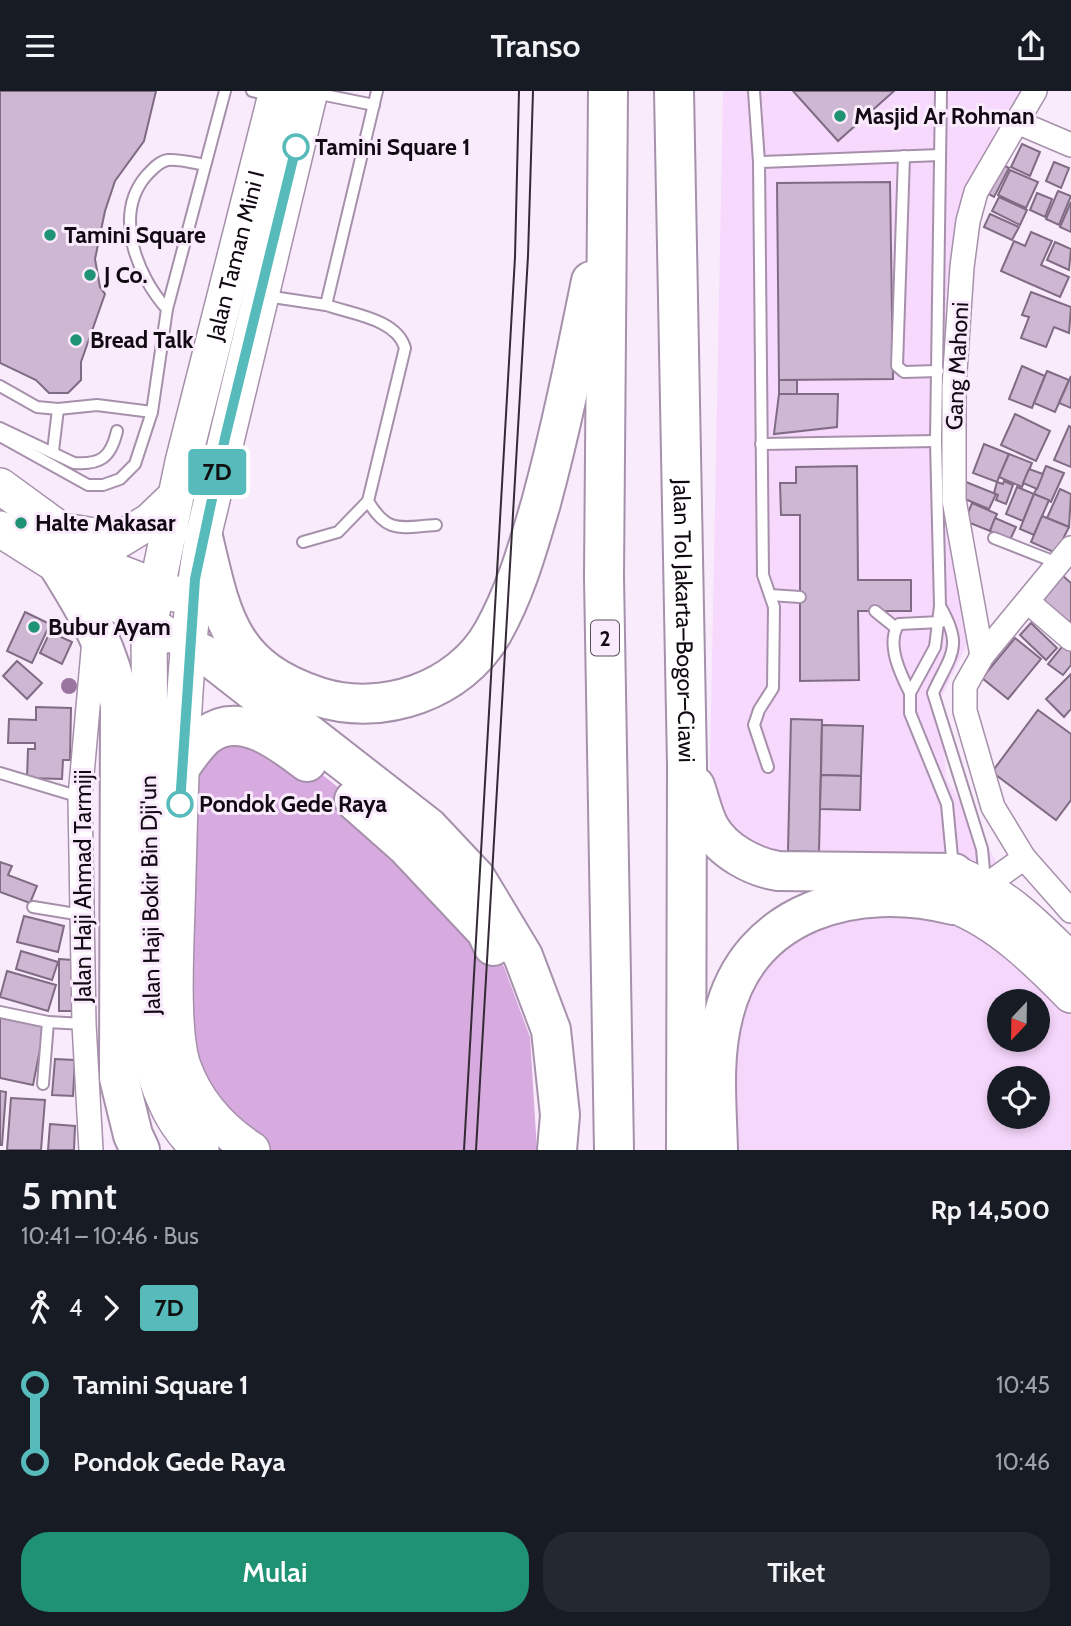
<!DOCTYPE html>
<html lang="id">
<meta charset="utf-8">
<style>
:root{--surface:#171b24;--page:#242831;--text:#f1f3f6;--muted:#9ea1a6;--accent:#209274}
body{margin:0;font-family:Cabin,sans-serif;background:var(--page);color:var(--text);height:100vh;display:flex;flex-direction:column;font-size:26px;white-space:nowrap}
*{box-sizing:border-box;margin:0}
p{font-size:23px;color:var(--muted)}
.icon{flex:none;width:38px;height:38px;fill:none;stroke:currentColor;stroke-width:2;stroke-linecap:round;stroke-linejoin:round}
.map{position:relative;height:1059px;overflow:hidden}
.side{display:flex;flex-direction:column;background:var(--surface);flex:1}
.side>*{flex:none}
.badge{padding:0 14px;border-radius:5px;font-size:24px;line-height:46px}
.needle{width:46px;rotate:202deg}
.buttons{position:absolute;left:987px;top:898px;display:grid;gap:14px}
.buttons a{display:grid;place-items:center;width:63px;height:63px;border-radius:50%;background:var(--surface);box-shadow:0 4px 10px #0003;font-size:35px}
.map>.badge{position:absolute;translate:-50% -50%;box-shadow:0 0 0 4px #fff}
.legs{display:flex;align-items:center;gap:10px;height:77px;padding:0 21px;font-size:23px}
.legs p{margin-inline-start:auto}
.head{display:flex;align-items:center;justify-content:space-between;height:119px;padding:0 21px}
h1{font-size:38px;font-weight:600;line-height:52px}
.action{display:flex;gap:14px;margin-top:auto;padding:14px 21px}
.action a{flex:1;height:80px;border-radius:28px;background:var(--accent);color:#fff;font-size:28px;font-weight:600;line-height:80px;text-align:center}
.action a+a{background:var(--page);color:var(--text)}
ul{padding:0 21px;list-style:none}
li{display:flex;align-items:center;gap:24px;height:77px;font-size:26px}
li i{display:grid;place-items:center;width:10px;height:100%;margin:0 9px;background:currentColor}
li i::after{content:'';width:18px;height:18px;margin:-9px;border:5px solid;border-radius:50%;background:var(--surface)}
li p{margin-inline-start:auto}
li:first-child i{background:linear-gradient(#0000 50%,currentColor 0)}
li:last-child i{background:linear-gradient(currentColor 50%,#0000 0)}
header{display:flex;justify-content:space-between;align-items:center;height:91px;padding:0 21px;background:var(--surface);font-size:32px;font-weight:600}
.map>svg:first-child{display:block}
.built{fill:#f6d9fc}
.green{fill:#f6d7fc;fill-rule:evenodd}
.forest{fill:#d7abe0}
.building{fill:#ceb7d2;stroke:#806b84;stroke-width:2}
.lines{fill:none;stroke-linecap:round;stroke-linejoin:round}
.service-casing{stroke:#a690ab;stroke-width:14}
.minor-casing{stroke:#a690ab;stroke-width:26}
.primary-casing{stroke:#a690ab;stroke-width:38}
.motorway-casing{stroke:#a690ab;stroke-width:42}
.service{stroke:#fff;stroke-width:10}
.minor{stroke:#fff;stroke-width:23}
.primary{stroke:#fff;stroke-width:35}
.motorway{stroke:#fff;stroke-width:38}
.tram{stroke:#332a35;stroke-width:2}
.tree{fill:#9975a0}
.line-1-casing{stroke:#fff;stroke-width:16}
.line-1{stroke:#56bbba;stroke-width:10}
.poi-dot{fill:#209274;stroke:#f9ebfc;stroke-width:2.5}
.stop-1-dot{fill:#fff;stroke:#56bbba;stroke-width:3.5}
.labels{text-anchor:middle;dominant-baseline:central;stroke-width:6;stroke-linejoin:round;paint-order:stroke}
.shield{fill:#f9ebfc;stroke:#574e59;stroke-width:2}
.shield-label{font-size:21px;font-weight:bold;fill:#120a13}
.poi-label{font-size:23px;font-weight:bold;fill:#120a13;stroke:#f9ebfc;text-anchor:start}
.stop-label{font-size:23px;font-weight:bold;fill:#120a13;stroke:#f9ebfc;text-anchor:start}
.street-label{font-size:23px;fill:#120a13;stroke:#f9ebfc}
</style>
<header><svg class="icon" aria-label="menu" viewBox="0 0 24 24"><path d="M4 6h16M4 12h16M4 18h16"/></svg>Transo<svg class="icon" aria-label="share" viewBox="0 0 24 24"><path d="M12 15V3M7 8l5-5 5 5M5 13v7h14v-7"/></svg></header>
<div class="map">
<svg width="1071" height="1059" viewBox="0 0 1071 1059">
<rect width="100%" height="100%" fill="#f9ebfc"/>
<!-- built -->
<path class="built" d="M723,0H1038L956,130L945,393L968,551L941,607L946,687L1008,790L760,779L709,730Z"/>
<!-- green -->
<path class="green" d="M919,805L1071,904V1059H719L716,976L759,858ZM999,910H1038V948H999ZM999,987H1038V1026H999Z"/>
<!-- forest -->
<path class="forest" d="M199,652H283L360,714L486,840L504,876L530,946L537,1059H252L182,973Z"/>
<!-- building -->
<g class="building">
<path d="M0,0H156L144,50L115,90L105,120L95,168L100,196L105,203L81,271V289L68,302H49L36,289L0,272Z"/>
<path d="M793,0H894L838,50Z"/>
<path d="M1022,53L1040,61L1030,85L1011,76Z"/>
<path d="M997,71L1009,77L994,106L983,100Z"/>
<path d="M1054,71L1069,77L1061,97L1046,90Z"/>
<path d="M1010,79L1038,91L1026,117L998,104Z"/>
<path d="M890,91L893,288L779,289L777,92Z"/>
<path d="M1058,100L1071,105L1059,134L1046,128Z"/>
<path d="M1037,102L1052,108L1045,126L1030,119Z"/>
<path d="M999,106L1027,119L1020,134L992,120Z"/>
<path d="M1071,111V141L1060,136Z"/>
<path d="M990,123L1019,136L1012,149L984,136Z"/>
<path d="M1031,141L1052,150L1041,174L1069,186L1060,206L1001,180L1014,150L1025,155Z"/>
<path d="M1055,151L1071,158L1069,179L1047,169Z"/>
<path d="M1031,201L1071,216L1069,242L1054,236L1046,256L1021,247L1029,226L1022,224Z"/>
<path d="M1022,275L1045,285L1032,317L1009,308Z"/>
<path d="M1047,280L1069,289L1055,321L1034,312Z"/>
<path d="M1071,285V317L1059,312Z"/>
<rect x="779" y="289" width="18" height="14"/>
<path d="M779,303H838L837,336L774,343Z"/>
<path d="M1015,323L1050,340L1036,370L1001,354Z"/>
<path d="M1069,335L1071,336V376L1054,369Z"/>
<path d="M984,353L1009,363L997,391L973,382Z"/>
<path d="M1009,363L1032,372L1022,396L999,386Z"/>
<path d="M857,375L858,489H911V520H858L859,589L800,590V424H781L780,392H796V376Z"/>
<path d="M1046,375L1064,382L1051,411L1034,403Z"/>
<path d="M1029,378L1043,383L1037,398L1023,392Z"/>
<path d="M961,389L996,403L989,418L955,404Z"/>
<path d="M1004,390L1013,394L1006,413L996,409L998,404L994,402L997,391L1003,393Z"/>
<path d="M1017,396L1034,403L1023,430L1006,423Z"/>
<path d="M1060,398L1071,403L1069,436L1047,427Z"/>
<path d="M1034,403L1049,409L1034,444L1020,438Z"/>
<path d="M972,412L997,423L990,440L965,430Z"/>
<path d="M1042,425L1069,436L1056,462L1031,451Z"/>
<path d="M995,427L1016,436L1010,449L990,440Z"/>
<path d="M1062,484L1071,492V536L1035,512Z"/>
<path d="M25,521L50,533L32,572L7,560Z"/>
<path d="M1031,532L1057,557L1046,569L1020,544Z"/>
<path d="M50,541L72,551L62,573L40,562Z"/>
<path d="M1015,547L1041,568L1008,608L982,587Z"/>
<path d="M1065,552L1071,556V574L1063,584L1048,573Z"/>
<path d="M17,570L42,592L27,608L3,585Z"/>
<path d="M1071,583V618L1064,626L1046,608Z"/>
<path d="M36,616L71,617L70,669H63L62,688L27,687L28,658H35V652H8L9,628L36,629Z"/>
<path d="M1038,619L1071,643V709L1056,729L992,681Z"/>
<path d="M791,628L822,629L819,761L788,760Z"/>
<path d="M822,634L863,635L861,685L821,684Z"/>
<path d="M821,684L861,685L860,719L820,718Z"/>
<path d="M0,771L12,775L8,784L37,795L30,812L0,801Z"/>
<path d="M24,825L64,835L58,861L17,851Z"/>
<path d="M21,860L58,871L52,889L16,878Z"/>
<path d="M59,868L73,869L72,920H59Z"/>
<path d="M7,880L56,894L48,920L0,906Z"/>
<path d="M0,923L45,933L33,994L0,987Z"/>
<path d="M55,968L75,969L73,1005L52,1004Z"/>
<path d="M0,1000L6,1001L2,1054H0Z"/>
<path d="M11,1007L45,1009L41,1059H7Z"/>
<path d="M50,1033L75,1035L74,1059H48Z"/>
</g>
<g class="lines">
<defs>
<g id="service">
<path d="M252,0L273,5"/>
<path d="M754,0L759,71"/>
<path d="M941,0L936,350L940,515L935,556L910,602V622L947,713L953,777"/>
<path d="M315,2L374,14"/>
<path d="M904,65L897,275L904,281L938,280"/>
<path d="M266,205L326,214L377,0"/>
<path d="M326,214C352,223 397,228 405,257L368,410C388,444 401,436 436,434"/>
<path d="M167,218C137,185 113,124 146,85C152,79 159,70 168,69C179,68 194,72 205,74"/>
<path d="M0,295L37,316L58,318L97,314L152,321"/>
<path d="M0,337L74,372C101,374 111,366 117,340"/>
<path d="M0,345L88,394H103L120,388L135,373L152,321L167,218L225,0"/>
<path d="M761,353L936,350"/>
<path d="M53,360L58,318"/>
<path d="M994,447L1060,473"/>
<path d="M303,451L338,441L368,410"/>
<path d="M770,504L800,506"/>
<path d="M940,515C964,556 951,563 933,602L982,758L985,790"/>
<path d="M875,520L896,537"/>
<path d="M910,602C901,584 885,552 899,533L941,531"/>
<path d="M768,676L754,634L759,619L773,597L774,516L763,484L759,71L940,64"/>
<path d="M0,682L80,706"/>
<path d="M33,816L82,824"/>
<path d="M0,921L48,931L84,933"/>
<path d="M43,993L48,931"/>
</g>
<g id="minor">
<path d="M1017,31L1071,54"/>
<path d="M1028,511L1071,548"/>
<path d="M982,565L954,409V295L962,176L968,130L976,101L1035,0"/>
<path d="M1024,767L1071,820"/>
<path d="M977,805L985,795L1024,767L993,716L965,620V595L982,565L1071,457"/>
<path d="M91,1059L84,933L80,706L94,549"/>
</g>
<g id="primary">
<path d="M0,395L118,481L175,503"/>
<path d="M0,438L167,544"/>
<path d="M70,441L119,449L150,430L175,406"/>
<path d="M954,782C1003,802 1034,833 1071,870"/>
<path d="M953,814C998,831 1038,870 1071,904"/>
<path id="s1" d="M201,1059C174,1036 161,1005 152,972L149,535L183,371L277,0"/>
<path d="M252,1059C220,1038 196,1012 183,975C171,940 176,855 177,816C181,693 181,567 203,446L310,0"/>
</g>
<g id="motorway">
<path d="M608,0L604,486L614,1059"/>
<path id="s2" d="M674,0L687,674L686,1059"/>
<path d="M203,446C222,527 230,577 319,606C382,626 460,600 493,541C516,500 528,456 541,412C561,338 576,264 591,190"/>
<path d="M58,474C87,520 110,559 120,614L119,987L133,1044L140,1059"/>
<path d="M188,556L211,567L428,736L476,787L523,865L551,939L560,1024L557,1059"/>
<path d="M182,674C189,664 197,652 207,644C240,619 281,651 307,671"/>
<path d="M695,695C700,709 703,725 710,737C723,760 753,776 778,780L954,782"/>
<path d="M354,709L406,755L486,840L493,855"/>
<path d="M718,1059C717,1015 712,969 723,926C748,818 858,790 953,814"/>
</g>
</defs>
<!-- service casing -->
<use href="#service" class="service-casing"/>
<!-- minor casing -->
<use href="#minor" class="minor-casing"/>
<!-- primary casing -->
<use href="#primary" class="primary-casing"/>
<!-- motorway casing -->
<use href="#motorway" class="motorway-casing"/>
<!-- service -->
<use href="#service" class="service"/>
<!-- minor -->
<use href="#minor" class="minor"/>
<!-- primary -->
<use href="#primary" class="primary"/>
<!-- motorway -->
<use href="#motorway" class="motorway"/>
<!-- tram -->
<g class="tram">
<path d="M464,1059L515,166L519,0"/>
<path d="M476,1059L528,165L533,0"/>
</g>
</g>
<!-- trees -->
<circle class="tree" cx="69" cy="595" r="8"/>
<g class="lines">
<defs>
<path id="line-1" d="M180,713L195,488L225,347L296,56"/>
</defs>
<!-- line-1 casing -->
<use href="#line-1" class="line-1-casing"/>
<!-- line-1 -->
<use href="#line-1" class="line-1"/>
</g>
<!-- markers -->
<g class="poi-dot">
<circle cx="840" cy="25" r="7"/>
<circle cx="50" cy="144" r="7"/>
<circle cx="90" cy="184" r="7"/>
<circle cx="76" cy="249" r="7"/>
<circle cx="21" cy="432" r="7"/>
<circle cx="34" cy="536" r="7"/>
</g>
<g class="stop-1-dot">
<circle cx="296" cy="56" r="12"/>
<circle cx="180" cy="713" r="12"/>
</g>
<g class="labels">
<!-- shield labels -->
<rect class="shield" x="591" y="529.5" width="28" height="35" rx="5"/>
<g class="shield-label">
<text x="605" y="547">2</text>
</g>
<!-- poi labels -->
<g class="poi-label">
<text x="854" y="25">Masjid Ar Rohman</text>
<text x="64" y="144">Tamini Square</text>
<text x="104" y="184">J Co.</text>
<text x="90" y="249">Bread Talk</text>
<text x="35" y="432">Halte Makasar</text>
<text x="48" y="536">Bubur Ayam</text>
</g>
<!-- stop labels -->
<g class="stop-label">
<text x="315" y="56">Tamini Square 1</text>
<text x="199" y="713">Pondok Gede Raya</text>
</g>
<!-- street labels -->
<g class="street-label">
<text stroke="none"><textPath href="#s1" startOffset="919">Jalan Taman Mini I</textPath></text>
<text transform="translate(957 275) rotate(-87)">Gang Mahoni</text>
<text stroke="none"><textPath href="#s2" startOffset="530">Jalan Tol Jakarta–Bogor–Ciawi</textPath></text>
<text transform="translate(83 795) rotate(-90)">Jalan Haji Ahmad Tarmiji</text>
<text transform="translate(150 804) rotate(-91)">Jalan Haji Bokir Bin Dji'un</text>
</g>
</g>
</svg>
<div class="buttons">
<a><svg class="needle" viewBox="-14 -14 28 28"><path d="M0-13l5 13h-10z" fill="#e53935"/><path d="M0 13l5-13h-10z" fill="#9ea1a6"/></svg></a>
<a><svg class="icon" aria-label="locate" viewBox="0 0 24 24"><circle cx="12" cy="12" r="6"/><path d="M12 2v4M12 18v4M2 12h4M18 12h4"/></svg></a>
</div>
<b class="badge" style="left:217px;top:381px;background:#56bbba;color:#111">7D</b>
</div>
<section class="side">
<div class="head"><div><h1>5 mnt</h1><p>10:41 – 10:46 · Bus</p></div><b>Rp 14,500</b></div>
<div class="legs"><svg class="icon" aria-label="walk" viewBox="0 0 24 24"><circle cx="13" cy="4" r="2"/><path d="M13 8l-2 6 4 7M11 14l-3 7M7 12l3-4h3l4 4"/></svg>4<svg class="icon" aria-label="forward" viewBox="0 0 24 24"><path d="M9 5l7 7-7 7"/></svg><b class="badge" style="background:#56bbba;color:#111">7D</b></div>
<ul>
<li><i style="color:#56bbba"></i><b>Tamini Square 1</b><p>10:45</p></li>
<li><i style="color:#56bbba"></i><b>Pondok Gede Raya</b><p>10:46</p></li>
</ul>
<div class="action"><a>Mulai</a><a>Tiket</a></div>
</section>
